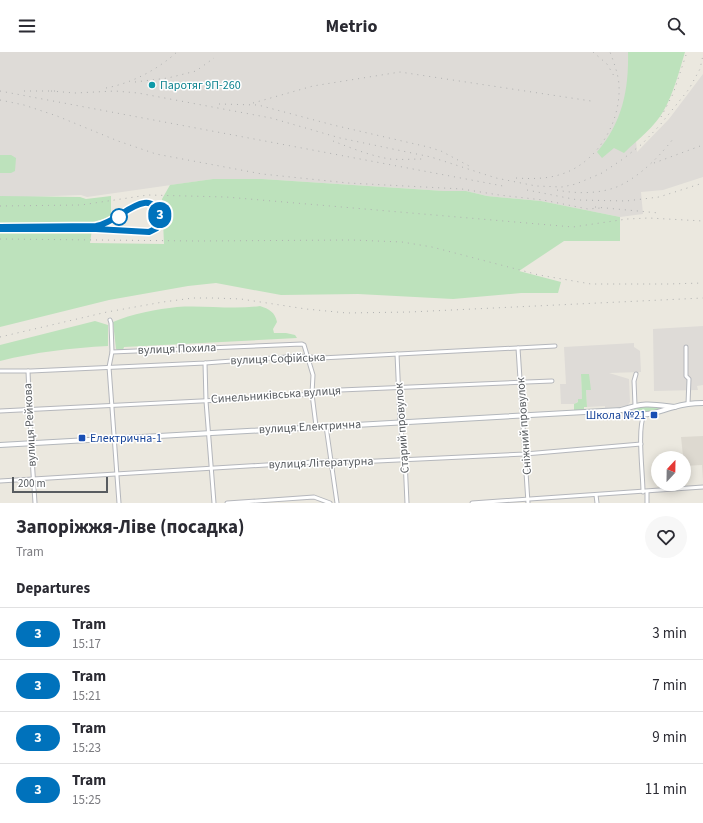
<!DOCTYPE html>
<meta charset="utf-8">
<style>
:root{--surface:#fff;--page:#f7f7f7;--text:#2b2b33;--muted:#7c7c81;--line:#e1e1e2}
body{margin:0;font-family:"Source Sans 3",sans-serif;background:var(--page);color:var(--text);height:100vh;display:flex;flex-direction:column;font-size:15px;white-space:nowrap}
*{box-sizing:border-box;margin:0}
p{font-size:13px;color:var(--muted)}
.icon{flex:none;width:22px;height:22px;fill:none;stroke:currentColor;stroke-width:2;stroke-linecap:round;stroke-linejoin:round}
.map{position:relative;height:451px;overflow:hidden}
.sheet{display:flex;flex-direction:column;background:var(--surface);flex:1}
.sheet>*{flex:none}
.badge{padding:0 8px;border-radius:13px;font-size:14px;line-height:26px}
.needle{width:26px;rotate:22deg}
.fabs{position:absolute;left:651px;top:399px;display:grid;gap:8px}
.fabs a{display:grid;place-items:center;width:40px;height:40px;border-radius:50%;background:var(--surface);box-shadow:0 2px 10px #0003;font-size:20px}
.scale{position:absolute;left:12px;bottom:10px;width:96px;box-sizing:border-box;padding-left:4px;border:2px solid #585c60;border-top:0;font-size:11px;line-height:14px;white-space:nowrap;color:#585c60;-webkit-text-stroke:3px #fff;paint-order:stroke}
.map>.badge{position:absolute;translate:-50% -50%;box-shadow:0 0 0 2px #fff}
h2{padding:0 16px;font-size:15px;line-height:36px}
.round{display:grid;place-items:center;flex:none;width:42px;height:42px;border-radius:21px;background:var(--page)}
.overview{display:flex;align-items:center;justify-content:space-between;height:68px;padding:0 16px}
h1{font-size:19px;font-weight:700;line-height:30px}
ul{padding:0;list-style:none}
li{display:flex;align-items:center;gap:12px;height:52px;padding:0 16px;border-top:1px solid var(--line)}
li div{flex:1}
li b{display:block;font-size:15px}
li em{font-style:normal}
li .badge{min-width:44px;font-weight:700;text-align:center}
header{display:flex;justify-content:space-between;align-items:center;height:52px;padding:0 16px;background:var(--surface);font-size:18px;font-weight:700}
.map>svg:first-child{display:block}
.industrial{fill:#dedbd7}
.education{fill:#ddd9d0}
.green{fill:#bde2bc}
.lines{fill:none;stroke-linecap:round;stroke-linejoin:round}
.street-casing{stroke:#b5b7bc;stroke-width:5}
.secondary-casing{stroke:#b3b7bc;stroke-width:6}
.street{stroke:#fff;stroke-width:3}
.secondary{stroke:#fff;stroke-width:4}
.tram{stroke:#b0b1b1;stroke-width:1}
.rail{stroke:#b0b1b1;stroke-width:1;stroke-dasharray:1 5;stroke-linecap:butt}
.line-casing{stroke:#fff;stroke-width:9}
.line{stroke:#0072bc;stroke-width:6}
.culture-dot{fill:#0f9aa8;stroke:#fff;stroke-width:1.5}
.stop-dot{fill:#fff;stroke:#0072bc;stroke-width:2}
.transit-dot{fill:#1a4fb4;stroke:#fff;stroke-width:1.5}
.labels{text-anchor:middle;dominant-baseline:central;stroke-width:3;stroke-linejoin:round;paint-order:stroke}
.culture-label{font-size:12px;fill:#0d838f;stroke:#fff;text-anchor:start}
.street-label{font-size:12px;fill:#585c60;stroke:#fff}
.transit-label{font-size:12px;fill:#164399;stroke:#fff;text-anchor:end}
</style>
<header><svg class="icon" aria-label="menu" viewBox="0 0 24 24"><path d="M4 6h16M4 12h16M4 18h16"/></svg>Metrio<svg class="icon" aria-label="search" viewBox="0 0 24 24"><circle cx="10" cy="10" r="6"/><path d="M15 15l6 6"/></svg></header>
<div class="map">
<svg width="703" height="451" viewBox="0 0 703 451">
<rect width="100%" height="100%" fill="#ebe8df"/>
<!-- industrial -->
<g class="industrial">
<path d="M0,0H628L637,100L669,67L703,22V125L663,138L641,140L643,162L620,165L541,149L487,144L466,139H444L262,127H213L87,145L81,143L0,146Z"/>
<path d="M703,274V333L697,334L698,338L654,339L653,277Z"/>
<path d="M634,291V295L640,299L641,320L609,321L629,327L630,350L627,354L624,355L605,356V354L587,355L586,338H590L581,323L582,347L574,352H561L560,332H566L564,295Z"/>
</g>
<!-- education -->
<path class="education" d="M703,384V428L702,413L684,414L681,385Z"/>
<!-- green -->
<g class="green">
<path d="M628,0H685C679,20 674,40 664,58C655,75 637,88 624,101L614,96L602,106L597,100C622,71 629,38 628,0Z"/>
<path d="M0,103H11L16,106L15,119L11,121H0Z"/>
<path d="M213,127H262L444,139H466L487,144L541,149L620,165V189H564L519,219L561,230L558,241H521L453,247L358,242L281,243L216,231L188,234L109,248L0,275V144L80,145L86,147L111,144V165L93,170L90,191L164,192L162,147L170,133Z"/>
<path d="M260,254C269,257 275,260 277,270L273,277L274,281H286L295,283L297,286L124,295L123,298L118,299L116,297L113,270C131,262 158,257 177,255C205,253 233,258 260,254Z"/>
<path d="M95,269L108,273V294C71,296 36,300 0,309V293Z"/>
<path d="M581,322H589L591,338H586L587,355H584V358H574V352L578,350V347H582Z"/>
<path d="M637,354H659L660,356L658,360L636,361L634,358Z"/>
</g>
<g class="lines">
<defs>
<g id="street">
<path d="M110,268L111,271L112,300L109,315L119,451"/>
<path d="M686,295V324L689,327L688,352"/>
<path d="M518,296L528,451"/>
<path d="M112,300L302,292L304,293L313,323L312,342L316,374"/>
<path d="M397,302L400,370L405,407L407,451"/>
<path d="M205,311L206,349L214,451"/>
<path d="M0,319H31L205,311L300,304L321,306L555,294"/>
<path d="M28,319L31,391L35,451"/>
<path d="M635,353L634,329L636,322"/>
<path d="M0,359L260,346L312,342L317,339L552,329"/>
<path d="M326,374L337,451"/>
<path d="M0,429L331,409L356,410L525,402L641,392"/>
<path d="M643,440C643,422 637,377 644,363"/>
<path d="M647,440V451"/>
<path d="M596,443L597,451"/>
<path d="M227,451L314,445L330,451"/>
<path d="M472,451L703,435"/>
</g>
<g id="secondary">
<path d="M622,358C627,360 632,362 637,362C651,364 662,358 674,355C684,352 693,351 703,351"/>
<path d="M0,393L621,358C645,350 651,352 675,355"/>
</g>
</defs>
<!-- street casing -->
<use href="#street" class="street-casing"/>
<!-- secondary casing -->
<use href="#secondary" class="secondary-casing"/>
<!-- street -->
<use href="#street" class="street"/>
<!-- secondary -->
<use href="#secondary" class="secondary"/>
<!-- tram -->
<path class="tram" d="M0,175L95,174C107,172 117,166 127,160C132,156 138,152 144,151C149,150 155,153 158,157C161,164 160,170 157,175L149,180L96,177H0"/>
<!-- rail -->
<g class="rail">
<path d="M593,0L607,12L614,24"/>
<path d="M135,30L168,26L196,19L214,6"/>
<path d="M106,36C132,31 157,18 177,0"/>
<path d="M0,39L503,134"/>
<path d="M24,39H56"/>
<path d="M51,39L75,41L115,39L138,41L271,66L340,86L431,105L496,126L536,134L562,135L576,132L602,121L623,107L642,92L660,73L689,37L700,17L703,3"/>
<path d="M0,48L24,53L57,64L118,89L156,102L262,122L348,131L462,137L499,143L543,148L588,157L601,156"/>
<path d="M253,51L313,34L400,20L591,49"/>
<path d="M219,52L258,53L333,73L428,95L441,99L471,115"/>
<path d="M661,65L673,42L687,0"/>
<path d="M333,89C351,96 371,104 390,107C401,108 412,107 422,107"/>
<path d="M654,111L703,93"/>
<path d="M516,126C532,127 547,127 562,122C598,110 621,70 619,33C618,21 614,11 610,0"/>
<path d="M527,138L578,148L626,149L659,145L703,131"/>
<path d="M557,138C576,142 601,142 619,134C640,124 659,105 673,87"/>
<path d="M0,154L81,153L148,143L226,145L573,175L627,167L649,166L703,169"/>
<path d="M595,155L659,161"/>
<path d="M0,187L198,189L352,188L402,190L432,195L539,223L591,232H668L703,231"/>
<path d="M0,285L107,260L163,250L193,246H213L241,247L306,257L347,261L410,260L703,246"/>
</g>
</g>
<g class="lines">
<defs>
<path id="line" d="M0,175L96,174C114,171 129,153 144,151C149,150 152,152 156,155L160,166L157,176L149,180L96,177H0"/>
</defs>
<!-- line casing -->
<use href="#line" class="line-casing"/>
<!-- line -->
<use href="#line" class="line"/>
</g>
<!-- markers -->
<circle class="culture-dot" cx="152" cy="33" r="4"/>
<circle class="stop-dot" cx="119" cy="165" r="8"/>
<g class="transit-dot">
<rect x="650" y="359" width="8" height="8" rx="2"/>
<rect x="78" y="382" width="8" height="8" rx="2"/>
</g>
<g class="labels">
<!-- culture labels -->
<g class="culture-label">
<text x="160" y="33">Паротяг 9П-260</text>
</g>
<!-- street labels -->
<g class="street-label">
<text transform="translate(177 297) rotate(-2)">вулиця Похила</text>
<text transform="translate(278 307) rotate(-2)">вулиця Софійська</text>
<text transform="translate(276 343) rotate(-4)">Синельниківська вулиця</text>
<text transform="translate(30 373) rotate(-93)">вулиця Рейкова</text>
<text transform="translate(524 374) rotate(-94)">Сніжний провулок</text>
<text transform="translate(310 375) rotate(-3)">вулиця Електрична</text>
<text transform="translate(402 376) rotate(-94)">Старий провулок</text>
<text transform="translate(321 411) rotate(-2)">вулиця Літературна</text>
</g>
<!-- transit labels -->
<g class="transit-label">
<text x="646" y="363">Школа №21</text>
<text x="90" y="386" text-anchor="start">Електрична-1</text>
</g>
</g>
</svg>
<div class="fabs">
<a><svg class="needle" viewBox="-14 -14 28 28"><path d="M0-13l5 13h-10z" fill="#e53935"/><path d="M0 13l5-13h-10z" fill="#7c7c81"/></svg></a>
</div>
<div class="scale">200 m</div>
<b class="badge" style="left:160px;top:163px;background:#0072bc;color:#fff">3</b>
</div>
<section class="sheet">
<div class="overview"><div><h1>Запоріжжя-Ліве (посадка)</h1><p>Tram</p></div><a class="round"><svg class="icon" aria-label="heart" viewBox="0 0 24 24"><path d="M12 20l-8-8c-3-5 5-10 8-4 3-6 11-1 8 4z"/></svg></a></div>
<h2>Departures</h2>
<ul>
<li><span class="badge" style="background:#0072bc;color:#fff">3</span><div><b>Tram</b><p>15:17</p></div><em>3 min</em></li>
<li><span class="badge" style="background:#0072bc;color:#fff">3</span><div><b>Tram</b><p>15:21</p></div><em>7 min</em></li>
<li><span class="badge" style="background:#0072bc;color:#fff">3</span><div><b>Tram</b><p>15:23</p></div><em>9 min</em></li>
<li><span class="badge" style="background:#0072bc;color:#fff">3</span><div><b>Tram</b><p>15:25</p></div><em>11 min</em></li>
</ul>
</section>
